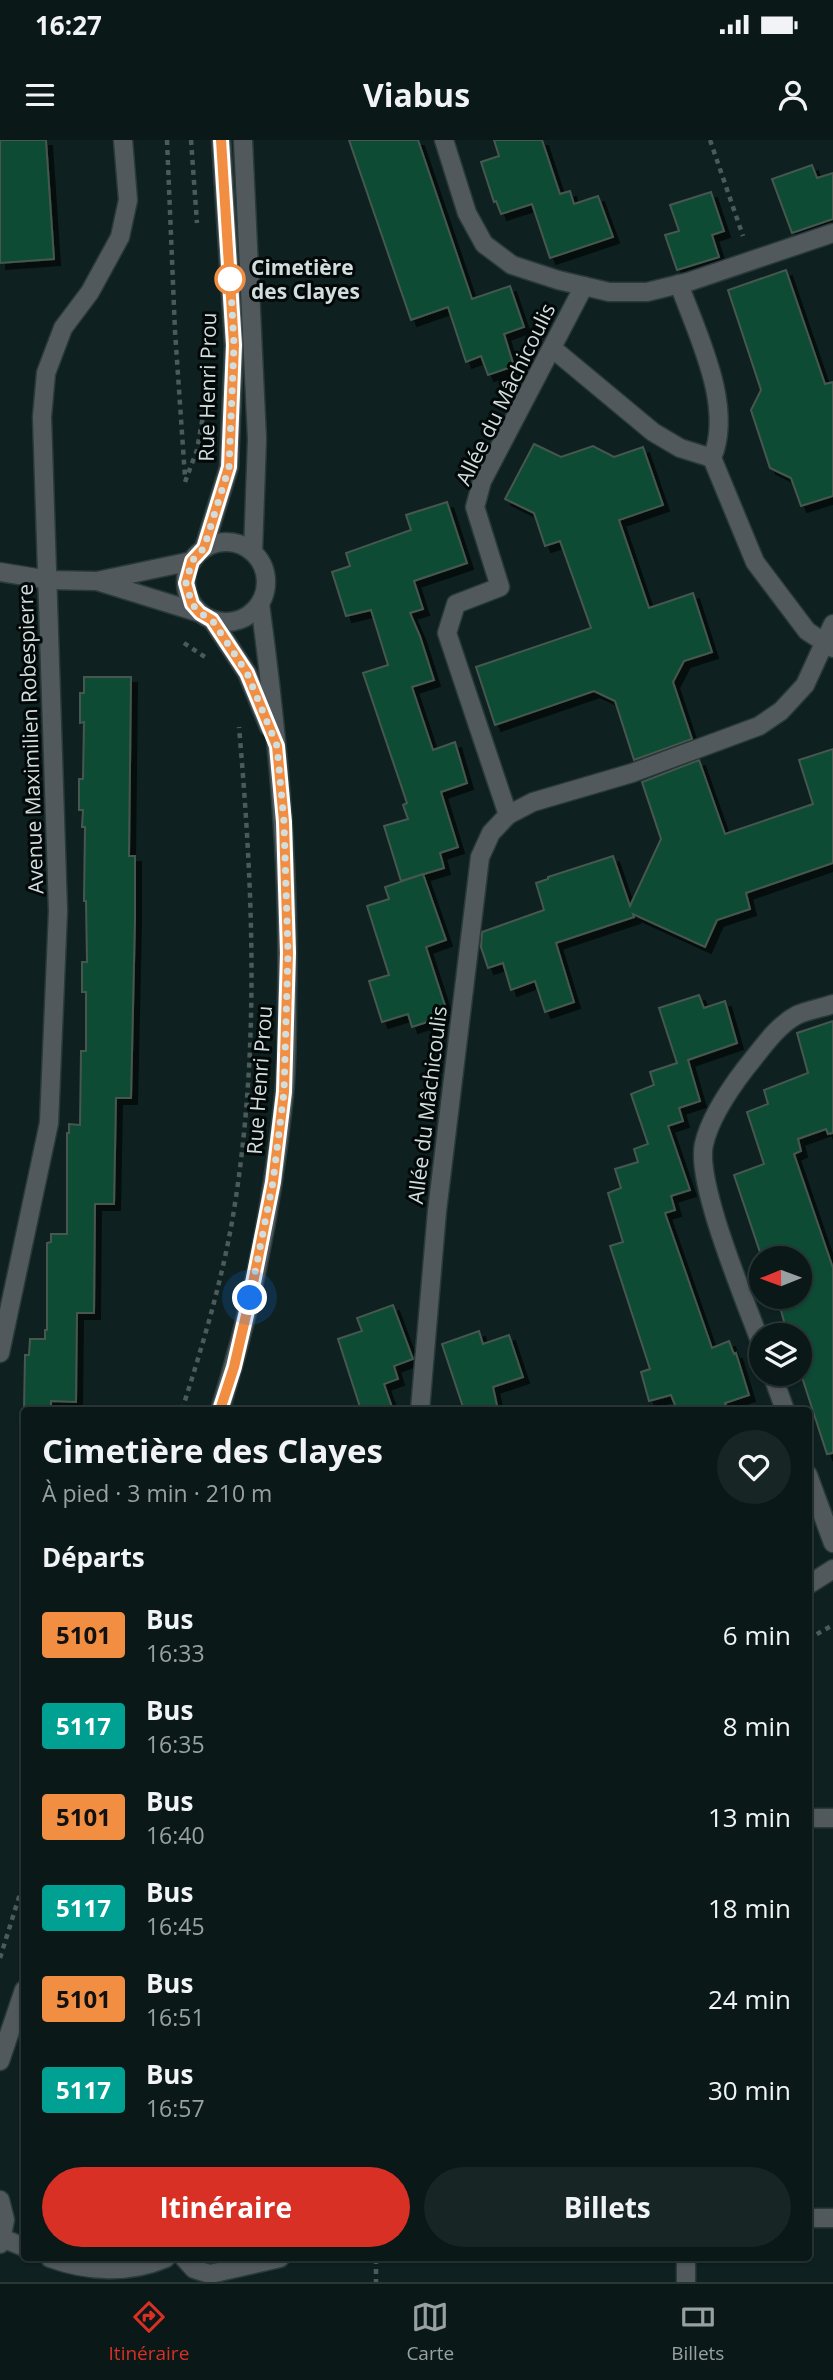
<!DOCTYPE html>
<html lang="fr">
<meta charset="utf-8">
<style>
:root{--surface:#0a1818;--page:#182525;--text:#f1f3f6;--muted:#99a0a2;--line:#2a3737;--accent:#d93025}
body{margin:0;font-family:"Open Sans",sans-serif;background:var(--page);color:var(--text);height:100vh;display:flex;flex-direction:column;font-size:26px;white-space:nowrap}
*{box-sizing:border-box;margin:0}
p{font-size:23px;color:var(--muted)}
.icon{flex:none;width:38px;height:38px;fill:none;stroke:currentColor;stroke-width:2;stroke-linecap:round;stroke-linejoin:round}
.map{position:relative;flex:1;overflow:hidden}
.side{position:absolute;left:21px;top:1267px;width:791px;height:854px;display:flex;flex-direction:column;background:var(--surface);border-radius:7px;box-shadow:0 2px 5px #0004,0 0 0 2px var(--line)}
.side>*{flex:none}
.badge{padding:0 14px;border-radius:5px;font-size:24px;line-height:46px}
.needle{width:46px;rotate:269deg}
.controls{position:absolute;left:749px;top:1106px;display:grid;gap:14px}
.controls a{display:grid;place-items:center;width:63px;height:63px;border-radius:50%;background:var(--surface);box-shadow:0 2px 5px #0004,0 0 0 2px var(--line);font-size:35px}
.you{position:absolute;width:35px;height:35px;margin:-18px;border:5px solid #fff;border-radius:50%;background:#1a73e8;box-shadow:0 0 0 10px #1a73e833}
.map>.badge{position:absolute;translate:-50% -50%;box-shadow:0 0 0 4px #fff}
h2{padding:0 21px;font-size:26px;line-height:63px}
.round{display:grid;place-items:center;flex:none;width:74px;height:74px;border-radius:37px;background:var(--page)}
.headline{display:flex;align-items:center;justify-content:space-between;height:119px;padding:0 21px}
h1{font-size:33px;font-weight:700;line-height:52px}
.primary-button{display:flex;gap:14px;margin-top:auto;padding:14px 21px}
.primary-button a{flex:1;height:80px;border-radius:42px;background:var(--accent);color:#fff;font-size:28px;font-weight:700;line-height:80px;text-align:center}
.primary-button a+a{background:var(--page);color:var(--text)}
ul{padding:0;list-style:none}
li{display:flex;align-items:center;gap:21px;height:91px;padding:0 21px}
li div{flex:1}
li b{display:block;font-size:26px}
li em{font-style:normal}
li .badge{min-width:77px;font-weight:700;text-align:center}
.status{display:flex;justify-content:space-between;align-items:center;height:49px;padding:0 35px;background:var(--surface);direction:ltr}
.status svg{height:19px;fill:currentColor}
header{display:flex;justify-content:space-between;align-items:center;height:91px;padding:0 21px;background:var(--surface);font-size:32px;font-weight:700}
.tabs{display:flex;justify-content:space-around;align-items:center;height:98px;border-top:2px solid var(--line);background:var(--surface);font-size:19px;color:var(--muted)}
.tabs a{display:grid;justify-items:center;gap:4px}
.tabs .selected{color:var(--accent)}
.map>svg:first-child{display:block}
.building{fill:#0f4b34;stroke:#47574f;stroke-width:2;filter:url(#shadow)}
.lines{fill:none;stroke-linecap:round;stroke-linejoin:round}
.minor-casing{stroke:#293a3a;stroke-width:21}
.path{stroke:#4b5b5b;stroke-width:4.5;stroke-dasharray:5 5;stroke-linecap:butt}
.minor{stroke:#52595c;stroke-width:18}
.line-casing{stroke:#fff;stroke-width:16}
.line{stroke:#f28e42;stroke-width:10}
.walk{stroke:#d2dddd;stroke-width:7;stroke-dasharray:0 12.6}
.stop-dot{fill:#fff;stroke:#f28e42;stroke-width:3.5}
.labels{text-anchor:middle;dominant-baseline:central;stroke-width:6;stroke-linejoin:round;paint-order:stroke}
.stop-label{font-size:21px;font-weight:bold;fill:#d2dddd;stroke:#030808;text-anchor:start}
.street-label{font-size:21px;fill:#d2dddd;stroke:#030808}
</style>
<div class="status"><b>16:27</b><svg viewBox="0 0 49 12"><path d="M0 12V9h3v3zM5 12V6h3v6zM10 12V3h3v9zM15 12V0h3v12zM26 1h20v11H26zM47 4h2v5h-2z"/></svg></div>
<header><svg class="icon" aria-label="menu" viewBox="0 0 24 24"><path d="M4 6h16M4 12h16M4 18h16"/></svg>Viabus<svg class="icon" aria-label="person" viewBox="0 0 24 24"><circle cx="12" cy="8" r="4"/><path d="M4 21q1-7 8-7t8 7"/></svg></header>
<div class="map">
<svg width="833" height="2142" viewBox="0 0 833 2142">
<defs>
<filter id="shadow"><feDropShadow dx="6" dy="6" stdDeviation="0" flood-color="#0009"/></filter>
</defs>
<rect width="100%" height="100%" fill="#0e2020"/>
<!-- building -->
<g class="building">
<path d="M0,0H46L54,119L0,123Z"/>
<path d="M349,0H418L472,159L510,146L524,187L504,194L514,226L488,235L481,216L466,222L448,167L411,180Z"/>
<path d="M494,0H542L560,54L570,51L574,64L598,56L613,97L550,118L532,64L501,74L496,61L494,62L481,22L499,16Z"/>
<path d="M812,25L817,38L833,33V79L792,93L772,39Z"/>
<path d="M711,52L724,91L712,95L719,117L677,130L665,95L679,91L670,65Z"/>
<path d="M786,130L825,244L833,242V356L801,366L791,338L770,328L751,270L761,250L728,150Z"/>
<path d="M534,304L561,317L593,306L614,317L643,307L663,365L619,380L649,468L693,453L712,512L684,521L673,542L692,599L634,620L615,561L594,551L495,585L476,527L591,488L560,401L545,406L534,373L505,359Z"/>
<path d="M447,362L467,423L414,441L423,469L410,473L420,496L434,540L412,547L433,610L455,602L467,643L441,652L458,707L440,713L444,728L401,741L384,686L408,679L403,665L407,663L363,533L388,525L371,470L346,476L332,432L350,426L346,413L411,390L406,375Z"/>
<path d="M84,537H131L129,716H135V779L131,958H116L114,1064H95L94,1173H77L76,1262L51,1261V1270H24L25,1215H29L30,1199H45V1190H47V1103L51,1102V1094H67V993H69V984L80,985L81,911H86V852H82V822H87L86,761H84L85,687H82L83,670H79V639H83L84,582L80,583V553H84Z"/>
<path d="M833,609V723L746,753L750,769L717,780L705,807L633,774L634,777L556,803L574,862L545,872L535,841L511,850L503,823L488,828L481,807L482,792L544,770L536,743L548,739V737L613,716L630,766L661,699L642,642L699,620L725,694L813,664L799,620Z"/>
<path d="M423,734L446,800L426,807L448,875L412,887L408,874L382,882L369,841L389,835L367,766L389,759L385,747Z"/>
<path d="M699,855L704,868L725,861L737,903L688,920L700,961L679,968L683,981L668,986L690,1050L671,1056L675,1070L665,1073L712,1208L729,1201L734,1214L736,1213L749,1255L725,1263L728,1270H677L671,1255L649,1261L641,1232L650,1229L610,1106L623,1102L608,1053L621,1048L615,1029L638,1022L634,1009L648,1004L631,954L654,945L650,932L677,923L659,868Z"/>
<path d="M833,881V993L828,994L826,989L798,999L801,1011L794,1014L833,1128V1313L827,1314L800,1231V1195H788L777,1157H800V1118H762L734,1035L764,1024L747,972L768,964L764,950L808,933L797,893Z"/>
<path d="M393,1165L413,1219L394,1226L398,1239L384,1244L393,1270H361L338,1199L362,1191L357,1178Z"/>
<path d="M479,1191L483,1204L509,1195L523,1237L493,1247L498,1270H464L442,1204Z"/>
</g>
<g class="lines">
<defs>
<g id="minor">
<path d="M243,0L257,299L253,412"/>
<path d="M444,0L467,73L484,104L512,125L558,140L609,152H647L688,142L833,93"/>
<path d="M679,144C697,194 734,266 712,318"/>
<path d="M552,208L653,292L680,308L712,318L755,422L807,491L833,508"/>
<circle cx="226" cy="442" r="40"/>
<path d="M204,408L229,327L234,205L221,0"/>
<path d="M0,432L49,440L97,441L192,421"/>
<path d="M100,442L200,473"/>
<path d="M212,480L247,533L269,587"/>
<path d="M508,675L533,662L632,633L759,586L781,571L805,545L833,484"/>
<path d="M761,1204C746,1162 695,1043 704,1004C710,978 729,950 745,929C760,911 776,886 797,875C808,870 822,868 833,864"/>
<path d="M0,1213L49,983L58,771L42,277L46,233L63,188L90,152L120,97L128,60L123,0"/>
<path d="M772,1234L785,1270"/>
<path d="M220,1270C252,1168 273,1062 284,955C287,923 287,891 287,859C290,727 278,595 260,464"/>
<path d="M420,1270L437,1071L480,717L491,693L508,675L447,493L456,464L500,447L475,367L482,341L584,146"/>
<path d="M808,1335L833,1403"/>
<path d="M808,1445L833,1429"/>
<path d="M808,1678H833"/>
<path d="M0,1921L24,1850"/>
<path d="M0,2060L5,2080L0,2104"/>
<path d="M808,2078H833"/>
<path d="M2,2098L24,2107"/>
<path d="M50,2118C88,2132 129,2134 166,2118"/>
<path d="M184,2118L194,2129L210,2134L280,2118"/>
<path d="M686,2118V2142"/>
</g>
</defs>
<!-- minor casing -->
<use href="#minor" class="minor-casing"/>
<!-- path -->
<g class="path">
<path d="M167,0L175,191L185,337"/>
<path d="M191,0L197,83"/>
<path d="M710,0L743,96"/>
<path d="M185,342L197,310L203,276"/>
<path d="M184,503L205,517"/>
<path d="M182,1270C203,1204 223,1138 234,1070C260,907 253,749 239,587"/>
<path d="M808,1499L833,1485"/>
<path d="M0,1818L24,1741"/>
<path d="M376,2119V2142"/>
</g>
<!-- minor -->
<use href="#minor" class="minor"/>
</g>
<g class="lines">
<defs>
<path id="line" d="M220,1270L234,1227L250,1158L273,1042L284,952L288,813L284,682L277,606L247,533L212,480L200,473L192,464L186,443L192,421L204,408L229,327L234,205L221,0"/>
</defs>
<!-- line casing -->
<use href="#line" class="line-casing"/>
<!-- line -->
<use href="#line" class="line"/>
<!-- walk -->
<path class="walk" d="M230,139V132L234,205L229,327L204,408L192,421L186,443L192,464L200,473L212,480L247,533L277,606L284,682L288,813L284,952L273,1042L250,1158"/>
</g>
<!-- markers -->
<circle class="stop-dot" cx="230" cy="139" r="14"/>
<g class="labels">
<!-- stop labels -->
<g class="stop-label">
<text x="251" y="127">Cimetière<tspan x="251" dy="24">des Clayes</tspan></text>
</g>
<!-- street labels -->
<g class="street-label">
<text transform="translate(207 247) rotate(-89)">Rue Henri Prou</text>
<text transform="translate(505 254) rotate(-64)">Allée du Mâchicoulis</text>
<text transform="translate(30 599) rotate(-92)">Avenue Maximilien Robespierre</text>
<text transform="translate(259 940) rotate(-86)">Rue Henri Prou</text>
<text transform="translate(427 965) rotate(-83)">Allée du Mâchicoulis</text>
</g>
</g>
</svg>
<div class="controls">
<a><svg class="needle" viewBox="-14 -14 28 28"><path d="M0-13l5 13h-10z" fill="#e53935"/><path d="M0 13l5-13h-10z" fill="#99a0a2"/></svg></a>
<a><svg class="icon" aria-label="layers" viewBox="0 0 24 24"><path d="M12 4l9 5-9 5-9-5zM3 14l9 5 9-5"/></svg></a>
</div>
<div class="you" style="left:250px;top:1158px"></div>
<section class="side">
<div class="headline"><div><h1>Cimetière des Clayes</h1><p>À pied · 3 min · 210 m</p></div><a class="round"><svg class="icon" aria-label="heart" viewBox="0 0 24 24"><path d="M12 20l-8-8c-3-5 5-10 8-4 3-6 11-1 8 4z"/></svg></a></div>
<h2>Départs</h2>
<ul>
<li><span class="badge" style="background:#f28e42;color:#111">5101</span><div><b>Bus</b><p>16:33</p></div><em>6 min</em></li>
<li><span class="badge" style="background:#00a092;color:#fff">5117</span><div><b>Bus</b><p>16:35</p></div><em>8 min</em></li>
<li><span class="badge" style="background:#f28e42;color:#111">5101</span><div><b>Bus</b><p>16:40</p></div><em>13 min</em></li>
<li><span class="badge" style="background:#00a092;color:#fff">5117</span><div><b>Bus</b><p>16:45</p></div><em>18 min</em></li>
<li><span class="badge" style="background:#f28e42;color:#111">5101</span><div><b>Bus</b><p>16:51</p></div><em>24 min</em></li>
<li><span class="badge" style="background:#00a092;color:#fff">5117</span><div><b>Bus</b><p>16:57</p></div><em>30 min</em></li>
</ul>
<div class="primary-button"><a>Itinéraire</a><a>Billets</a></div>
</section>
</div>
<nav class="tabs">
<a class="selected"><svg class="icon" aria-label="directions" viewBox="0 0 24 24"><path d="M12 3l9 9-9 9-9-9zM9 14v-3h6M13 9l2 2-2 2"/></svg>Itinéraire</a>
<a><svg class="icon" aria-label="map" viewBox="0 0 24 24"><path d="M3 6l6-2 6 2 6-2v14l-6 2-6-2-6 2zM9 4v14M15 6v14"/></svg>Carte</a>
<a><svg class="icon" aria-label="tickets" viewBox="0 0 24 24"><path d="M3 7h18v10H3zM15 7v10"/></svg>Billets</a>
</nav>
